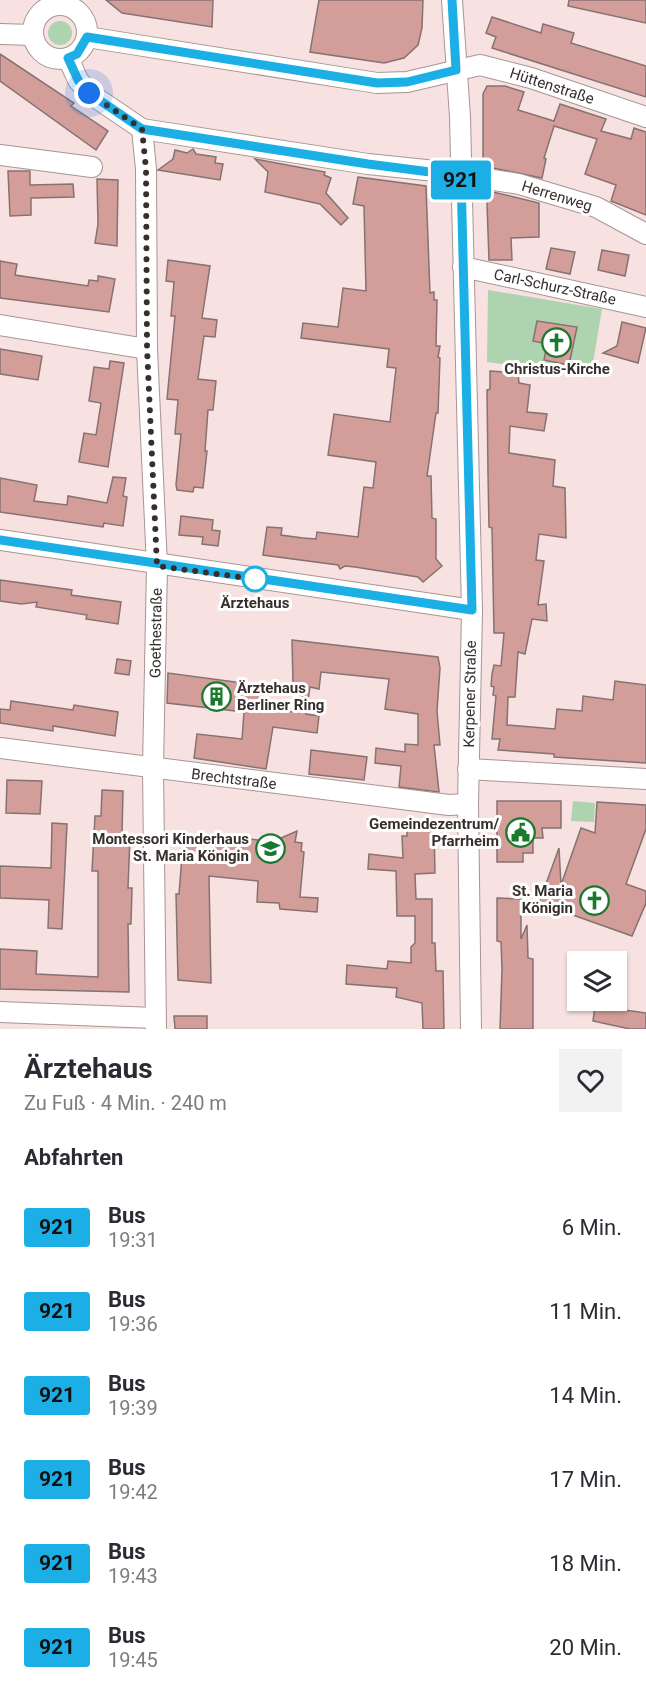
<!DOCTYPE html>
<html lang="de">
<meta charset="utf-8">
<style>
:root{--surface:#fff;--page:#f2f2f3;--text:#2b2b33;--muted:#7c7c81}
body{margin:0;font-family:Roboto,sans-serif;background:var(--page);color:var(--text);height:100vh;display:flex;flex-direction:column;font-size:22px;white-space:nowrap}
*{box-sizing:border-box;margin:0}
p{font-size:20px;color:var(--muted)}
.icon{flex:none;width:33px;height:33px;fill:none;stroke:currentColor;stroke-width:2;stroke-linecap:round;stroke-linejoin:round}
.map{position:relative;height:1029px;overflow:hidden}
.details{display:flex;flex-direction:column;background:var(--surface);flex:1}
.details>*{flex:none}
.badge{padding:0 12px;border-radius:4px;font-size:21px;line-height:39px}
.tools{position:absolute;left:567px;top:951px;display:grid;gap:12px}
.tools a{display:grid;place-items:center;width:60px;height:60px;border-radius:0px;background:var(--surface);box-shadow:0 2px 4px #0004;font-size:30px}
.you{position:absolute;width:30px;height:30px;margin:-15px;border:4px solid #fff;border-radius:50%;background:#1a73e8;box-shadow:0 0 0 9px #1a73e833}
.map>.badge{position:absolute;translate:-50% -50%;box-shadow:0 0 0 3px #fff}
h2{padding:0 24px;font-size:22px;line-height:54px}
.round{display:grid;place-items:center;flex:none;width:63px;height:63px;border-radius:0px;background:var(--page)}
.summary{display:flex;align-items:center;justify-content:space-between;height:102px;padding:0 24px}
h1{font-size:28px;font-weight:700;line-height:45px}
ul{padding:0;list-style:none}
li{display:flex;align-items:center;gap:18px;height:84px;padding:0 24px}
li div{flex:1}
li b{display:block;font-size:22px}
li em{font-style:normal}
li .badge{min-width:66px;font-weight:700;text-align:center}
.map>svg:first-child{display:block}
.green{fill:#add3af}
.building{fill:#d39d99;stroke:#857271;stroke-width:1.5}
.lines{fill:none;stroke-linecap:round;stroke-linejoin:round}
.minor-casing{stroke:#a89593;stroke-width:22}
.minor{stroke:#fff;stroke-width:20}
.line-casing{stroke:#fff;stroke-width:14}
.line{stroke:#1cafe6;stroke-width:9}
.walk{stroke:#372f2e;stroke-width:6;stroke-dasharray:0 10.8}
.stop-dot{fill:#fff;stroke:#1cafe6;stroke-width:3}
.labels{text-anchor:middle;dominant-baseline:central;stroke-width:6;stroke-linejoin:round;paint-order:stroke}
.street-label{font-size:15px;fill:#372f2e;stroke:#fff}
.poi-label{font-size:15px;font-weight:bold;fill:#372f2e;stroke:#fff;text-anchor:end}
.stop-label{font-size:15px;font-weight:bold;fill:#372f2e;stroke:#fff}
</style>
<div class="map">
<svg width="646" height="1029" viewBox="0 0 646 1029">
<rect width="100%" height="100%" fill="#f7e2e1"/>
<!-- green -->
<g class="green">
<circle cx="60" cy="33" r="12"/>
<path d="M488,290L602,309L591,375L487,362Z"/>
<path d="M573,801L595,803L594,822L571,821Z"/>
</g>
<!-- building -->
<g class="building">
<path d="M106,0H213L212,27L122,13Z"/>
<path d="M319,0H423L422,28L418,45L404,58L384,63L310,52Z"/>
<path d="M569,0H646V23L568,6Z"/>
<path d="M492,17L541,33L543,24L574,33L571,43L646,66V97L492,48L496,37L486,33Z"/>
<path d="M0,54L74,103L71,106L108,131L96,150L0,81Z"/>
<path d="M487,86H505L524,92L518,110L554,121L560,104L606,119L601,131L631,139L634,128L646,132V215L611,201L616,185L585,174L597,139L580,134L554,126L544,158L546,159L542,178L483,166V94Z"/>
<path d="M193,149L196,154L216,157L215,163L223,164L220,180L158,170L173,159L175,150L187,153Z"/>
<path d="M255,159L325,172L324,175L331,178L326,193L348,218L341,225L320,204L265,192L268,172Z"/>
<path d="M8,171H30V185L73,184L74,197L31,198V215L10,216Z"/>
<path d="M358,177L426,186L430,293L434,292V300H437L436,346H440L438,357L440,358L438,413H436L427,476H431L432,518L436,519V559L442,566L423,582L418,577L355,567L345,566L340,569L338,565L263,555L267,527L282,528L281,535L303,538L316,539L317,532L358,537L364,487L373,488L376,462L328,455L334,414L390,422L396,368L387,367L389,349L301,338L303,323L338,327L343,288L366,291L364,206L353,204Z"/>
<path d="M97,179L118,180L117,246L95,243L98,224Z"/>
<path d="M493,192L539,203V237L511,238L512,260H489L487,204L489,195H493Z"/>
<path d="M551,248L575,252L570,274L546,269Z"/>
<path d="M602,250L629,255L625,276L598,270Z"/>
<path d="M168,260L210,266L202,318L217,320L215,337L204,336L198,379L216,381L213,410H208L205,451H207L203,488L194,487L193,492L177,490L176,485L181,434H175L178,400L167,399L175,316H171L174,282L166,281Z"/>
<path d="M0,261L17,264L15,275L62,282L88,286L89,280L98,281V276L115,279L109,312L0,298Z"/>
<path d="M537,321L577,327L569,365L544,360L547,344L533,341Z"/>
<path d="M622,322L646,328L638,363L603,353L617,346Z"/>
<path d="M0,349L42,356L38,380L0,374Z"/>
<path d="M110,361L124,363L108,467L79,462L84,433L96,435L101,403L89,401L94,367L109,369Z"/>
<path d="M490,371L518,373L519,383L530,385L527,412L547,414L544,431L510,426L509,453L555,460L553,486L565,488L566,538L539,534L536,560L544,561L538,605L546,604L547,621L532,619L525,654L518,652L515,697H508L507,725L555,729L557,709L582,711L583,696L613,700L615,681L646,685V763L554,757V754L498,750L500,739H492L496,696L493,695L494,687L491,686L492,674L494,665L501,666L504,633H494L492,528L489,527L488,474L487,390L490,389Z"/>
<path d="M113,477L126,478L123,496L127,497L123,526L104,523L103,527L0,512V478L37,485L34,501L67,505L68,496L107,503Z"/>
<path d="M181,516L213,520L212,530L220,531L218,546L202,544L203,537L179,535Z"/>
<path d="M0,580L72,590L71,595L121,602L118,624L86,619L87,615L36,607L37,602L21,604L0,601Z"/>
<path d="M292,640L438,657L440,668L437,711L440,745H434L439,792L399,787L401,766L375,763L376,748L405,752V744L418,745V714L385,709L389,679L321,672L319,689L310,687L306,714L319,716L317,733L273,727L266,769L194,758L197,734L242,739L244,712L167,703L168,673L265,686L262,708L294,712L297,685L293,684Z"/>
<path d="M117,659L131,661L129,675L115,673Z"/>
<path d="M11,701L73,710L74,705L118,712L115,736L53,726V731L0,723V709L10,710Z"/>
<path d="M311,750L367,757L364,780L309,774Z"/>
<path d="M7,780L42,781L40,814L6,813Z"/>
<path d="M102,790L123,791L122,836H130L128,888H132L131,924H128L129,992L0,989V949L37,951L36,974L98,977V871H92L95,816H101Z"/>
<path d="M497,801H561V828H542L543,838H533V853H523V862H497Z"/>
<path d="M597,802L646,805V829L626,884L646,891V903L632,936L539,903L559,848L561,885L581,828L595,833Z"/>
<path d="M52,823L67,824L62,929L48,928L49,900L0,898V866L51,868Z"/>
<path d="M407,825H434L435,873L415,874L416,899H432V943H435L436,971H443L444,1029H423L422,1003L396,997L397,988L346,984L347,965L387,969L388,961L411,963V947L415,943V916H397L396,871L368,869L369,854L403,858L402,836H407Z"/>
<path d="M297,831L295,842L302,843L301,851L304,852L300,897L318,898L317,912L280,909L279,903L257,902L258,881L209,876L211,983L178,980L176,894H179L182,856H186L187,838L208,840L209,834L282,843L281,838Z"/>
<path d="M497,898L521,899V939L527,925L528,958L533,959V1029H500L502,969L501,942L497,941Z"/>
<path d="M595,1006L646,1013V1029H630L593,1021Z"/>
<path d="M174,1016H207V1029H175Z"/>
</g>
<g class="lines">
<defs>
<g id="minor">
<path d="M452,0L460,117L472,610L468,804L471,1029"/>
<circle cx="60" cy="32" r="27"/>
<path d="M0,34L32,35"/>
<path d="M87,37L377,83L407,82L480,65L531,78L646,117"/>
<path d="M68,58L78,80L89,93L142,129L368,164L445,172L519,184L596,207L646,234"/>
<path d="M142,129L146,169L147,349L157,566L153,768L156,1029"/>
<path d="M0,155L92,167"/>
<path d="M463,267L646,307"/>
<path d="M0,325L147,349"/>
<path d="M0,540L472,610"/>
<path d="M0,748L449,805L468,804"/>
<path d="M468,769L646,779"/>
<path d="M0,1012L155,1018"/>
</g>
</defs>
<!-- minor casing -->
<use href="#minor" class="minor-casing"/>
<!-- minor -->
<use href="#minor" class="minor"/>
</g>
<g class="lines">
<defs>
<path id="line" d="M0,540L472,610L461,176L368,164L142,129L89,93L78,80L68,58L77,54L87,37L377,83L407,82L456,70L452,0"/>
</defs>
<!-- line casing -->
<use href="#line" class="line-casing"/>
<!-- line -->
<use href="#line" class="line"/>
<!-- walk -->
<path class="walk" d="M89,93L142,129L146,169L147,348L157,566L255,579"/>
</g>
<!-- icons -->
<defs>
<symbol id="church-ring" viewBox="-11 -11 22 22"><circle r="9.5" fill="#fff" stroke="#177a2c" stroke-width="1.5"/><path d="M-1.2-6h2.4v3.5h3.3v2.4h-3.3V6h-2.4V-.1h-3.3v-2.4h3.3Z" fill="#177a2c"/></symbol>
<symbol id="building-ring" viewBox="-11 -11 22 22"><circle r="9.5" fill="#fff" stroke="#177a2c" stroke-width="1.5"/><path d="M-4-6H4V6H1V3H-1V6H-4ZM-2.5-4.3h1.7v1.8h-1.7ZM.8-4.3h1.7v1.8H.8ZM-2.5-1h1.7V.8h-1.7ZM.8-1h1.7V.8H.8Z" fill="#177a2c"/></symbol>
<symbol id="civic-ring" viewBox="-11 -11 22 22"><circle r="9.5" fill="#fff" stroke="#177a2c" stroke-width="1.5"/><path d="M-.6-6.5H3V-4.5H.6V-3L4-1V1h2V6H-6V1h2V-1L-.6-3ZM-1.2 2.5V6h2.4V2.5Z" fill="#177a2c"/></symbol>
<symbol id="school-ring" viewBox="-11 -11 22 22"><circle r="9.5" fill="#fff" stroke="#177a2c" stroke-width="1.5"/><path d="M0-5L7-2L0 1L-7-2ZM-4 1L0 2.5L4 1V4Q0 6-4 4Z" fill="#177a2c"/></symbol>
</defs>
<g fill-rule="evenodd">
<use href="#church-ring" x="540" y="326" width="33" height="33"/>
<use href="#building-ring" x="200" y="680" width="33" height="33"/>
<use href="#civic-ring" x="504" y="816" width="33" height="33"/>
<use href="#school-ring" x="254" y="832" width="33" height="33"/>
<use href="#church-ring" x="578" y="884" width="33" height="33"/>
</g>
<!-- markers -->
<circle class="stop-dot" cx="255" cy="579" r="12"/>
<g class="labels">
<!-- street labels -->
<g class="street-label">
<text transform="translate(552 86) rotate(18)">Hüttenstraße</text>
<text transform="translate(557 196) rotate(17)">Herrenweg</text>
<text transform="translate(555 287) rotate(12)">Carl-Schurz-Straße</text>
<text transform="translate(156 633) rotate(-89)">Goethestraße</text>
<text transform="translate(470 694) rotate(-89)">Kerpener Straße</text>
<text transform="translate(234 779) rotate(7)">Brechtstraße</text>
</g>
<!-- poi labels -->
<g class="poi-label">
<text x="557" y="369" text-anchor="middle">Christus-Kirche</text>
<text x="237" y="688" text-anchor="start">Ärztehaus<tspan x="237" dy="17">Berliner Ring</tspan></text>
<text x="499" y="824">Gemeindezentrum/<tspan x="499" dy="17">Pfarrheim</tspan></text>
<text x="249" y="839">Montessori Kinderhaus<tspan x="249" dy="17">St. Maria Königin</tspan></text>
<text x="573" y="891">St. Maria<tspan x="573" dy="17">Königin</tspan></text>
</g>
<!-- stop labels -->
<g class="stop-label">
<text x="255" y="603">Ärztehaus</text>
</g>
</g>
</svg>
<div class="tools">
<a><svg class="icon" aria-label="layers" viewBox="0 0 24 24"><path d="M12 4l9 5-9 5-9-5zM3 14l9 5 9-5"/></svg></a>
</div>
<div class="you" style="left:89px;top:93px"></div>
<b class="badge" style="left:461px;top:180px;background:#1cafe6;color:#111">921</b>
</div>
<section class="details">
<div class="summary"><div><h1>Ärztehaus</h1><p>Zu Fuß · 4 Min. · 240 m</p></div><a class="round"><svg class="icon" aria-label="heart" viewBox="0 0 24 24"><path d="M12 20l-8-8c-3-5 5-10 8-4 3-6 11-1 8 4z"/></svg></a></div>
<h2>Abfahrten</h2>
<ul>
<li><span class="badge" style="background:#1cafe6;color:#111">921</span><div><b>Bus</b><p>19:31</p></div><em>6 Min.</em></li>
<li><span class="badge" style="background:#1cafe6;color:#111">921</span><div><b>Bus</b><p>19:36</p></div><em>11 Min.</em></li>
<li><span class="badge" style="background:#1cafe6;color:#111">921</span><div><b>Bus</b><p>19:39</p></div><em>14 Min.</em></li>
<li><span class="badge" style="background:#1cafe6;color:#111">921</span><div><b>Bus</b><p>19:42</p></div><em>17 Min.</em></li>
<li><span class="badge" style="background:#1cafe6;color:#111">921</span><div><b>Bus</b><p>19:43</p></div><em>18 Min.</em></li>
<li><span class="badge" style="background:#1cafe6;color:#111">921</span><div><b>Bus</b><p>19:45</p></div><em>20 Min.</em></li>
</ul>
</section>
